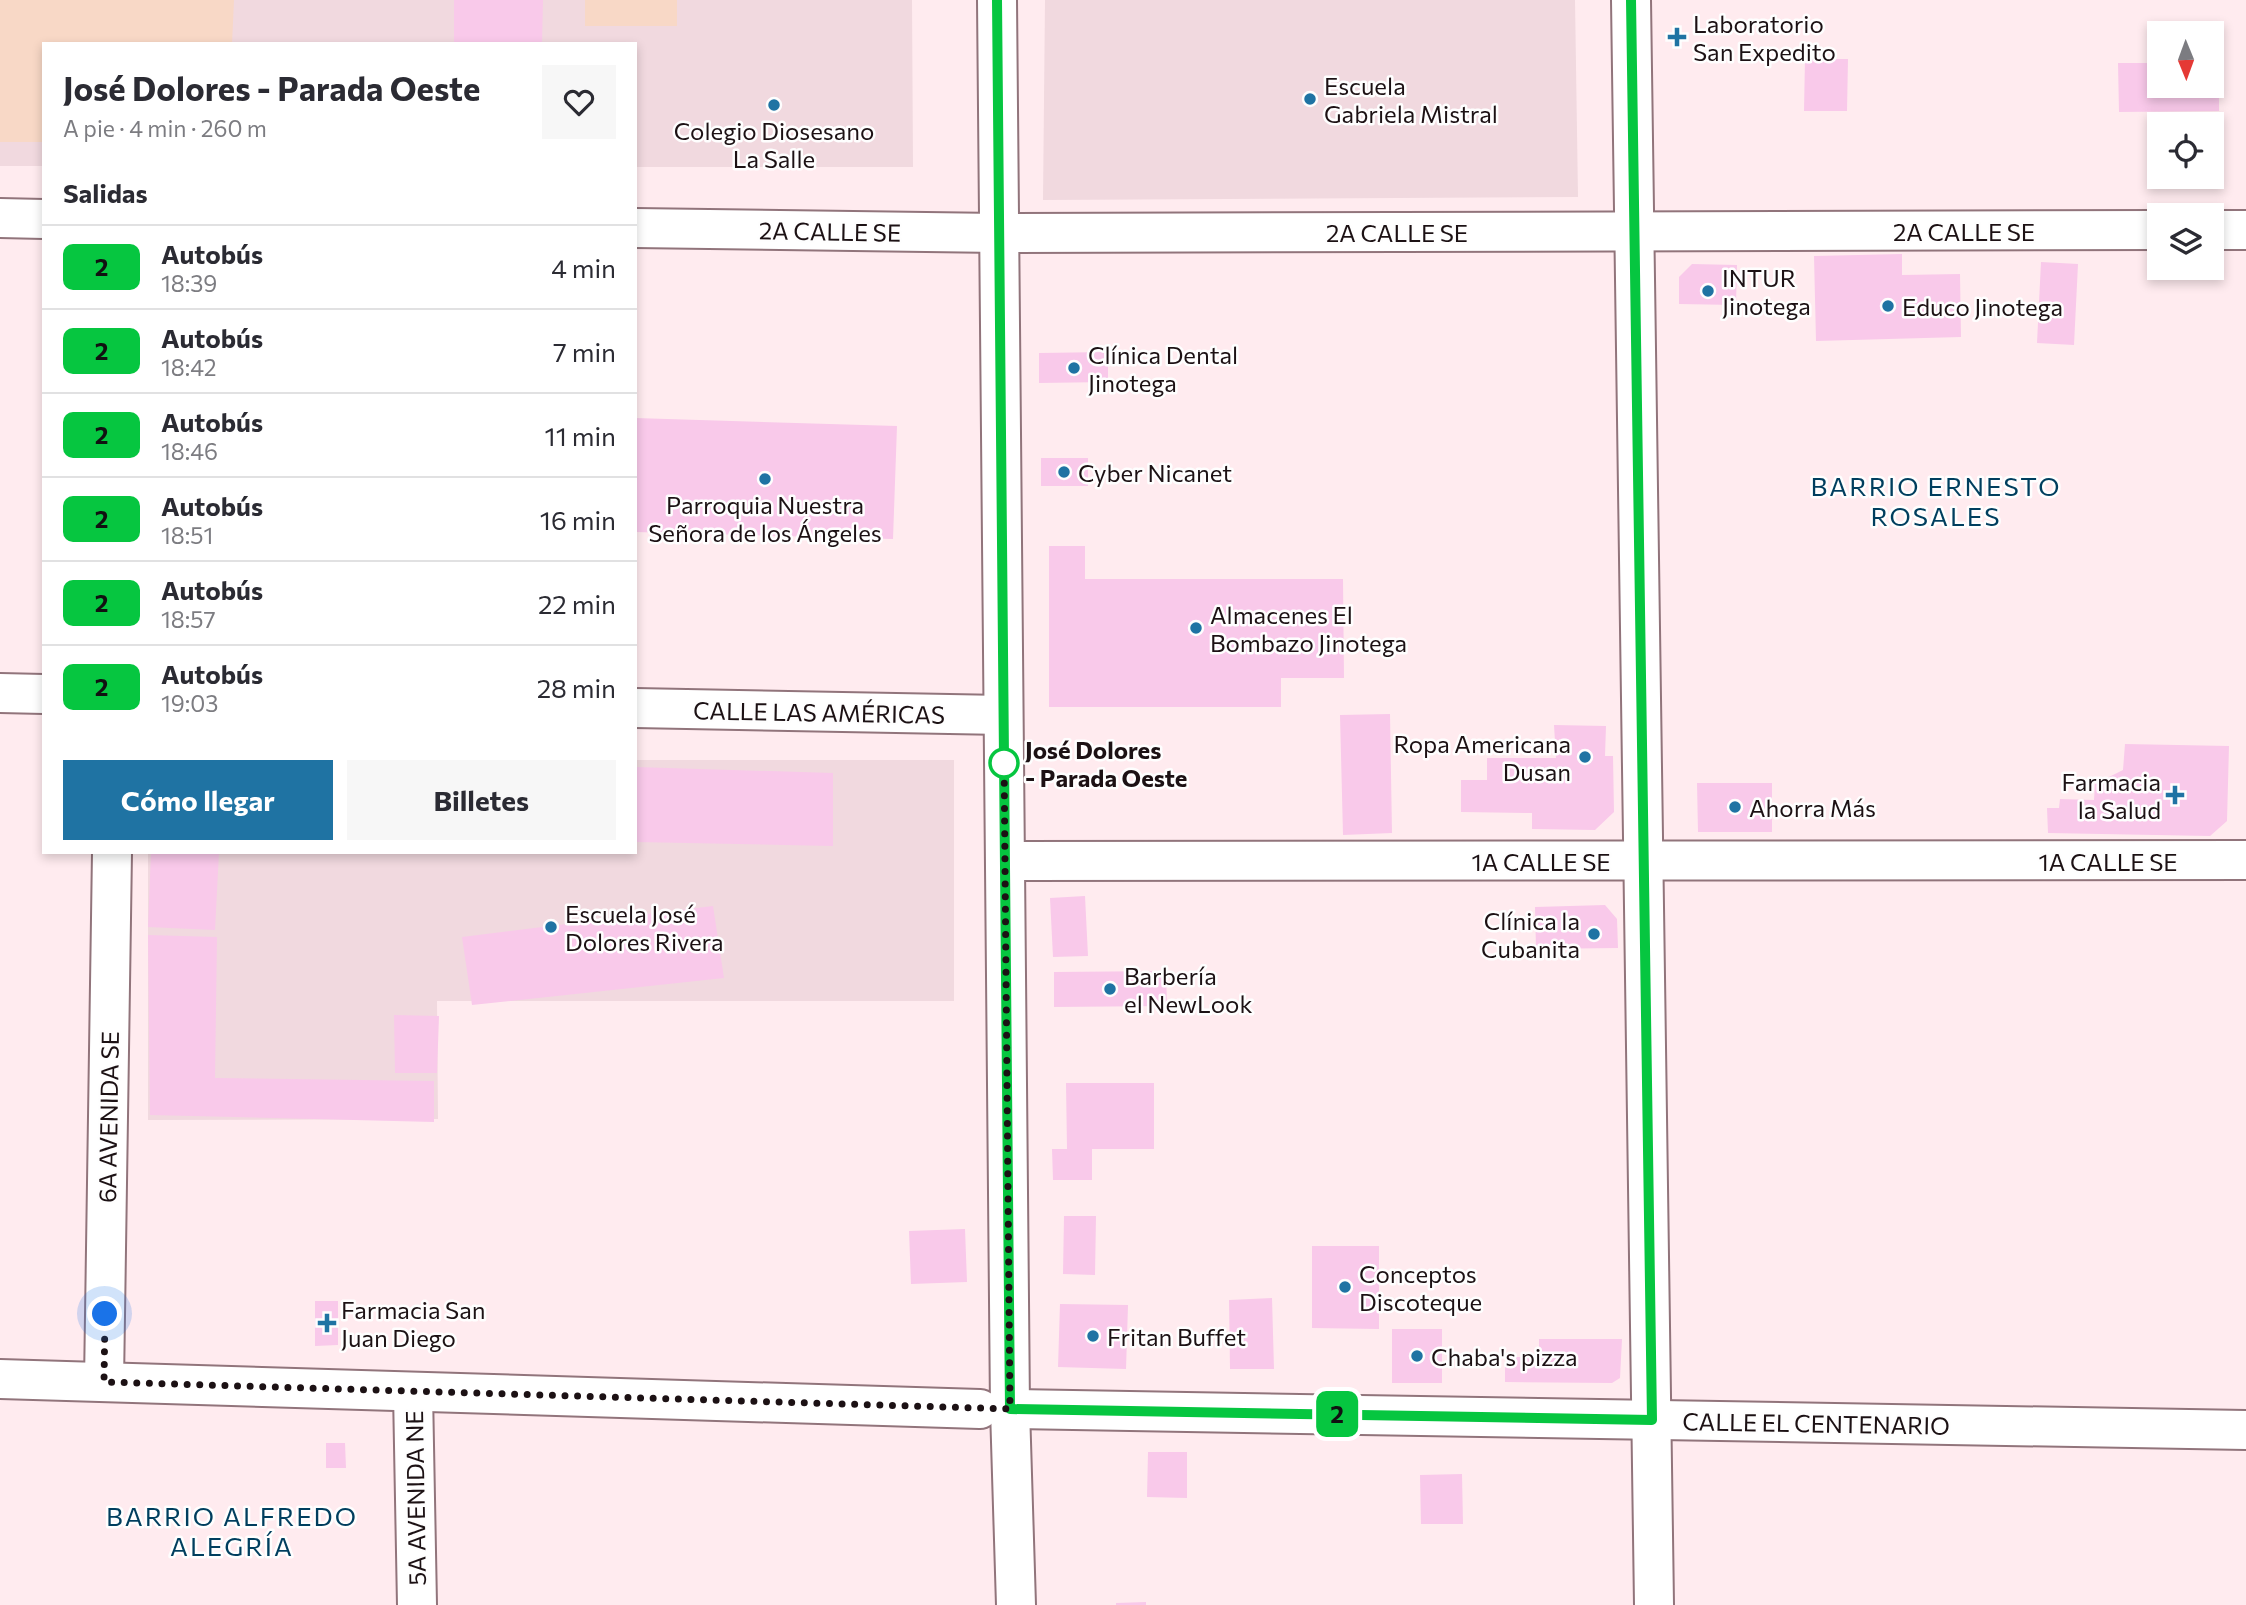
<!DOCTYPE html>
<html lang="es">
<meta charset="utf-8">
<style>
:root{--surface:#fff;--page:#f7f7f7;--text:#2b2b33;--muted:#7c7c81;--line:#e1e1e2;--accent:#1f73a3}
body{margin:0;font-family:Commissioner,sans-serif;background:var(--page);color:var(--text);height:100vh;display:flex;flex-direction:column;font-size:26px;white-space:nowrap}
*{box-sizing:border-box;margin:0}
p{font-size:23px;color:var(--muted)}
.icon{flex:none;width:38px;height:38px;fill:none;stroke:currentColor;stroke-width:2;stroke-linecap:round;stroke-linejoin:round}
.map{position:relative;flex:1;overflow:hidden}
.panel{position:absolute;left:42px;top:42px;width:595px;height:812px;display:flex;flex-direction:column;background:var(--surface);border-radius:0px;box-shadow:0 4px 10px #0003}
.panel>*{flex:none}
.badge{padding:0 14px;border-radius:10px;font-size:24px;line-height:46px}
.needle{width:46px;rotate:179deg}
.buttons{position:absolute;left:2147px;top:21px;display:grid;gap:14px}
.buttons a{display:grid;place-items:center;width:77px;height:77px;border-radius:0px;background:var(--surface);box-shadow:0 4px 10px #0003;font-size:35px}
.you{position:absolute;width:35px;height:35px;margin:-18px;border:5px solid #fff;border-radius:50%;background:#1a73e8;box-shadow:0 0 0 10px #1a73e833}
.map>.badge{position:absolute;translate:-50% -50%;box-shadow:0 0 0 4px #fff}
h2{padding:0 21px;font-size:26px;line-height:63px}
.round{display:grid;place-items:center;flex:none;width:74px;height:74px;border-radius:0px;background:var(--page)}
.summary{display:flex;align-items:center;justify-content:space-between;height:119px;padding:0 21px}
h1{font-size:33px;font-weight:700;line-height:52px}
.cta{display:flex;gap:14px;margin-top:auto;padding:14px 21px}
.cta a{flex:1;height:80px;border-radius:0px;background:var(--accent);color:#fff;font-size:28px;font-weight:700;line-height:80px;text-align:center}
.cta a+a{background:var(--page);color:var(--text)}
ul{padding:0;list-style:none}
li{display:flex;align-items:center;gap:21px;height:84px;padding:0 21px;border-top:2px solid var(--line)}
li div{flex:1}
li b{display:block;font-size:26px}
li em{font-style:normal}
li .badge{min-width:77px;font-weight:700;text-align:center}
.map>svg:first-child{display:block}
.built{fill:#f1d9df}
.green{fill:#f8d8c6}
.building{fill:#f9c9ea}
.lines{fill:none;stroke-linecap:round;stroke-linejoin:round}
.minor-casing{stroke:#91747b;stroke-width:42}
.major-casing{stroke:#91747b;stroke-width:42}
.minor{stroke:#fff;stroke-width:38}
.major{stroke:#fff;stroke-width:38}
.line-casing{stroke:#fff;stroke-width:16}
.line{stroke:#06c640;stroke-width:10}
.walk{stroke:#1c1114;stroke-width:7;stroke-dasharray:0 12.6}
.poi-dot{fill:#1f73a3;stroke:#fefefe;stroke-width:2.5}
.stop-dot{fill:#fff;stroke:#06c640;stroke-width:3.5}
.labels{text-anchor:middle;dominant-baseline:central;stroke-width:5;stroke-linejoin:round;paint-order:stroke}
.poi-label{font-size:24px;fill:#1c1114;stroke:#fefefe;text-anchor:start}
.street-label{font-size:24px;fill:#1c1114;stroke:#fefefe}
.stop-label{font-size:24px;font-weight:bold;fill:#1c1114;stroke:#fefefe;text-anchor:start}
.neighbourhood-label{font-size:26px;letter-spacing:2px;fill:#003e5e;stroke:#fefefe}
</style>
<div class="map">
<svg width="2246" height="1605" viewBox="0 0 2246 1605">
<rect width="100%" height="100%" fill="#ffebef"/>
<!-- built -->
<g class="built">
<path d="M0,0H912L913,167H635V44H44V166H0Z"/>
<path d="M1045,0H1575L1578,197L1043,200Z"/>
<path d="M635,760H954V1001H437L438,1119L148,1120V852H635Z"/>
</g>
<!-- green -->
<g class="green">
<path d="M0,0H234L232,44H44V142H0Z"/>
<rect x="585" y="0" width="92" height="26"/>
</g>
<!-- building -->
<g class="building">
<path d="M454,0H543L542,44H454Z"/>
<path d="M1805,59H1848L1847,111H1804Z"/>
<path d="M2212,62H2219V111L2119,112L2118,63H2160V86H2212Z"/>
<path d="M1902,254V275L1960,274L1961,337L1816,341L1814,256Z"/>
<path d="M2041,262L2078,264L2074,345L2037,343Z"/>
<path d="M1692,264L1737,265L1736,305L1679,304V277Z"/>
<path d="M1108,352V382L1039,383V353Z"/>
<path d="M635,418L897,426L893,539L635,532Z"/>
<rect x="1041" y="458" width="47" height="28"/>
<path d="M1049,546H1085V579H1343L1344,678H1281V707H1049Z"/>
<path d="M1390,714L1392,833L1343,835L1340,715Z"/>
<path d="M1554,725L1606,726L1605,756H1613L1614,812L1595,830L1532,829V813L1461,812V780H1487V758H1556Z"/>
<path d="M2125,744L2229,746L2227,821L2210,836L2048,833L2047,808H2059L2060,799L2094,800L2095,784L2123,770Z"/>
<path d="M635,767L833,773V846L635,842Z"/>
<path d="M1697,783H1772V832H1698Z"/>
<path d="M151,852H219L215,930L148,927Z"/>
<path d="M1085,896L1088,956L1053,957L1050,898Z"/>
<path d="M1605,905L1617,919L1618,948L1536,949L1535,907Z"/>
<path d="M713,906L724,978L472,1005L462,937Z"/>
<path d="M148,935L217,937L215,1078L434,1081V1122L150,1115Z"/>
<path d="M1166,971L1167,1006L1054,1007V972Z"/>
<path d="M394,1015L439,1016L437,1073H395Z"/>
<path d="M1066,1083H1154V1149H1092V1180H1053L1052,1149H1067Z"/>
<path d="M1064,1216H1096L1095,1275L1063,1274Z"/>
<path d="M965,1229L967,1282L911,1284L909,1231Z"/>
<path d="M1312,1246H1379V1329L1312,1328Z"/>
<path d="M1272,1298L1274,1369H1230L1229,1300Z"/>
<path d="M315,1301H338V1345L315,1346Z"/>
<path d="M1060,1304L1128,1305L1126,1369L1058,1367Z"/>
<rect x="1392" y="1329" width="50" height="54"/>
<path d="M1539,1339H1622L1620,1378L1612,1383L1505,1382V1357H1539Z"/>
<path d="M326,1443H345L346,1468H326Z"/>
<path d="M1148,1452H1187V1498L1147,1497Z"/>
<path d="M1462,1474L1463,1524H1421L1420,1475Z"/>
<path d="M1146,1602V1605H1116V1603Z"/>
</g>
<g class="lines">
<defs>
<g id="minor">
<path d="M997,0L1010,1409L1016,1605"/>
<path d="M1631,0L1654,1605"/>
<path d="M0,218L44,219"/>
<path d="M635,228L999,233L2160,230"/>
<path d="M2212,230H2246"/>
<path d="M0,693L44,694"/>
<path d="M635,708L1003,715"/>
<path d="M1005,861L2246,860"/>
<path d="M104,1382L112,852"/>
<path d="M413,1392L417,1605"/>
</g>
<g id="major">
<path d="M0,1379L980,1409"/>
<path d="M1010,1409L2246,1430"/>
</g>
</defs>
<!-- minor casing -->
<use href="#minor" class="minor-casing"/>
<!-- major casing -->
<use href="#major" class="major-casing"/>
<!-- minor -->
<use href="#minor" class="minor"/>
<!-- major -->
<use href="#major" class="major"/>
</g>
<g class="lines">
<defs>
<path id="line" d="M997,0L1010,1409L1652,1420L1631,0"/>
</defs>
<!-- line casing -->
<use href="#line" class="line-casing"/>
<!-- line -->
<use href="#line" class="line"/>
<!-- walk -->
<path class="walk" d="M105,1314L104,1382L1010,1409L1004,754V763"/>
</g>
<!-- markers -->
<g class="poi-dot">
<path d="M1673.5 26.5h7v7h7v7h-7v7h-7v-7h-7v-7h7z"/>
<circle cx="1310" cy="99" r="7"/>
<circle cx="774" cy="105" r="7"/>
<circle cx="1708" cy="291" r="7"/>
<circle cx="1888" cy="306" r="7"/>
<circle cx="1074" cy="368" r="7"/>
<circle cx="1064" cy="472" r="7"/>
<circle cx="765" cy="479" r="7"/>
<circle cx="1196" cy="628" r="7"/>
<circle cx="1585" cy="757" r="7"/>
<path d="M2171.5 784.5h7v7h7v7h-7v7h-7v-7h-7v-7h7z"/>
<circle cx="1735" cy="807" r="7"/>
<circle cx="551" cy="927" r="7"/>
<circle cx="1594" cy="934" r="7"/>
<circle cx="1110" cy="989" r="7"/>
<circle cx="1345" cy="1287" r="7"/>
<path d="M323.5 1312.5h7v7h7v7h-7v7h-7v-7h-7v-7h7z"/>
<circle cx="1093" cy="1336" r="7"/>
<circle cx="1417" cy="1356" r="7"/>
</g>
<circle class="stop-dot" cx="1004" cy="763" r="14"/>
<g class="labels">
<!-- poi labels -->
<g class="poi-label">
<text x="1693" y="23">Laboratorio<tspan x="1693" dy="28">San Expedito</tspan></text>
<text x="1324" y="85">Escuela<tspan x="1324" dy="28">Gabriela Mistral</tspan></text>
<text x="774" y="130" text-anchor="middle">Colegio Diosesano<tspan x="774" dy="28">La Salle</tspan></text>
<text x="1722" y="277">INTUR<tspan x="1722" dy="28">Jinotega</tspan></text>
<text x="1902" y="306">Educo Jinotega</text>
<text x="1088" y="354">Clínica Dental<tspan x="1088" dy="28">Jinotega</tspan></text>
<text x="1078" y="472">Cyber Nicanet</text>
<text x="765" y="504" text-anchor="middle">Parroquia Nuestra<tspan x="765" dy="28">Señora de los Ángeles</tspan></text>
<text x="1210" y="614">Almacenes El<tspan x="1210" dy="28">Bombazo Jinotega</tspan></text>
<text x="1571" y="743" text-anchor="end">Ropa Americana<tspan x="1571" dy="28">Dusan</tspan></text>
<text x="2161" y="781" text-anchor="end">Farmacia<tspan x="2161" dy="28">la Salud</tspan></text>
<text x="1749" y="807">Ahorra Más</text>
<text x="565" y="913">Escuela José<tspan x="565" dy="28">Dolores Rivera</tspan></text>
<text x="1580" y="920" text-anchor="end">Clínica la<tspan x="1580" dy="28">Cubanita</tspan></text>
<text x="1124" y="975">Barbería<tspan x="1124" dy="28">el NewLook</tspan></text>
<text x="1359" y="1273">Conceptos<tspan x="1359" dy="28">Discoteque</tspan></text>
<text x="341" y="1309">Farmacia San<tspan x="341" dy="28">Juan Diego</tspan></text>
<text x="1107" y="1336">Fritan Buffet</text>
<text x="1431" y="1356">Chaba's pizza</text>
</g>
<!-- street labels -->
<g class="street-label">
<text transform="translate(830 231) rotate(1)">2A CALLE SE</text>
<text x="1964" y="231">2A CALLE SE</text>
<text x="1397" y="232">2A CALLE SE</text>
<text transform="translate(819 712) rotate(1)">CALLE LAS AMÉRICAS</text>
<text x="1541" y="861">1A CALLE SE</text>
<text x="2108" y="861">1A CALLE SE</text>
<text transform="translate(108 1117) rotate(-89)">6A AVENIDA SE</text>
<text transform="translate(1816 1423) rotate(1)">CALLE EL CENTENARIO</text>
<text transform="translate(415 1498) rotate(-91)">5A AVENIDA NE</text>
</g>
<!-- stop labels -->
<g class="stop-label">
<text x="1025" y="749">José Dolores<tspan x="1025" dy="28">- Parada Oeste</tspan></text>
</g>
<!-- neighbourhood labels -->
<g class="neighbourhood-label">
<text x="1936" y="485">BARRIO ERNESTO<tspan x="1936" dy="30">ROSALES</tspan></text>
<text x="232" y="1515">BARRIO ALFREDO<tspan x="232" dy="30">ALEGRÍA</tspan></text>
</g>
</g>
</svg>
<div class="buttons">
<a><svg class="needle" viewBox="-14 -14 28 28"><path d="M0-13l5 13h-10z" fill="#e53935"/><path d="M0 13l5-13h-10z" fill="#7c7c81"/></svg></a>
<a><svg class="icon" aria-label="locate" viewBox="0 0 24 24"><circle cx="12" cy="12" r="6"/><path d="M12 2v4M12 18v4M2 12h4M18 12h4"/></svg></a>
<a><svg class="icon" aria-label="layers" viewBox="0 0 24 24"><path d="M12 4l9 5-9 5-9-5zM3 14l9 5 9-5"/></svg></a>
</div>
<div class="you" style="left:105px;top:1314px"></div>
<b class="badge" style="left:1337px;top:1414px;background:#06c640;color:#111">2</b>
<section class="panel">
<div class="summary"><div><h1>José Dolores - Parada Oeste</h1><p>A pie · 4 min · 260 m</p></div><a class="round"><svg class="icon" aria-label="heart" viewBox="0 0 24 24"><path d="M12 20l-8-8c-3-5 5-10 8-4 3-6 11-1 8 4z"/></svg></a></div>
<h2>Salidas</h2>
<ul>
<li><span class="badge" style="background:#06c640;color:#111">2</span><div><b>Autobús</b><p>18:39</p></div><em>4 min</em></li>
<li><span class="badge" style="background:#06c640;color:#111">2</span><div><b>Autobús</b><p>18:42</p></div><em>7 min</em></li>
<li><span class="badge" style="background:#06c640;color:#111">2</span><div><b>Autobús</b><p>18:46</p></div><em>11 min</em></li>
<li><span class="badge" style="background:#06c640;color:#111">2</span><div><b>Autobús</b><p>18:51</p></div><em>16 min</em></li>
<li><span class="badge" style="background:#06c640;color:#111">2</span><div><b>Autobús</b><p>18:57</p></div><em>22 min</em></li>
<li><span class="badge" style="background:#06c640;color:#111">2</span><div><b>Autobús</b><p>19:03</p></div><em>28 min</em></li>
</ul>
<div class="cta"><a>Cómo llegar</a><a>Billetes</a></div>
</section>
</div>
